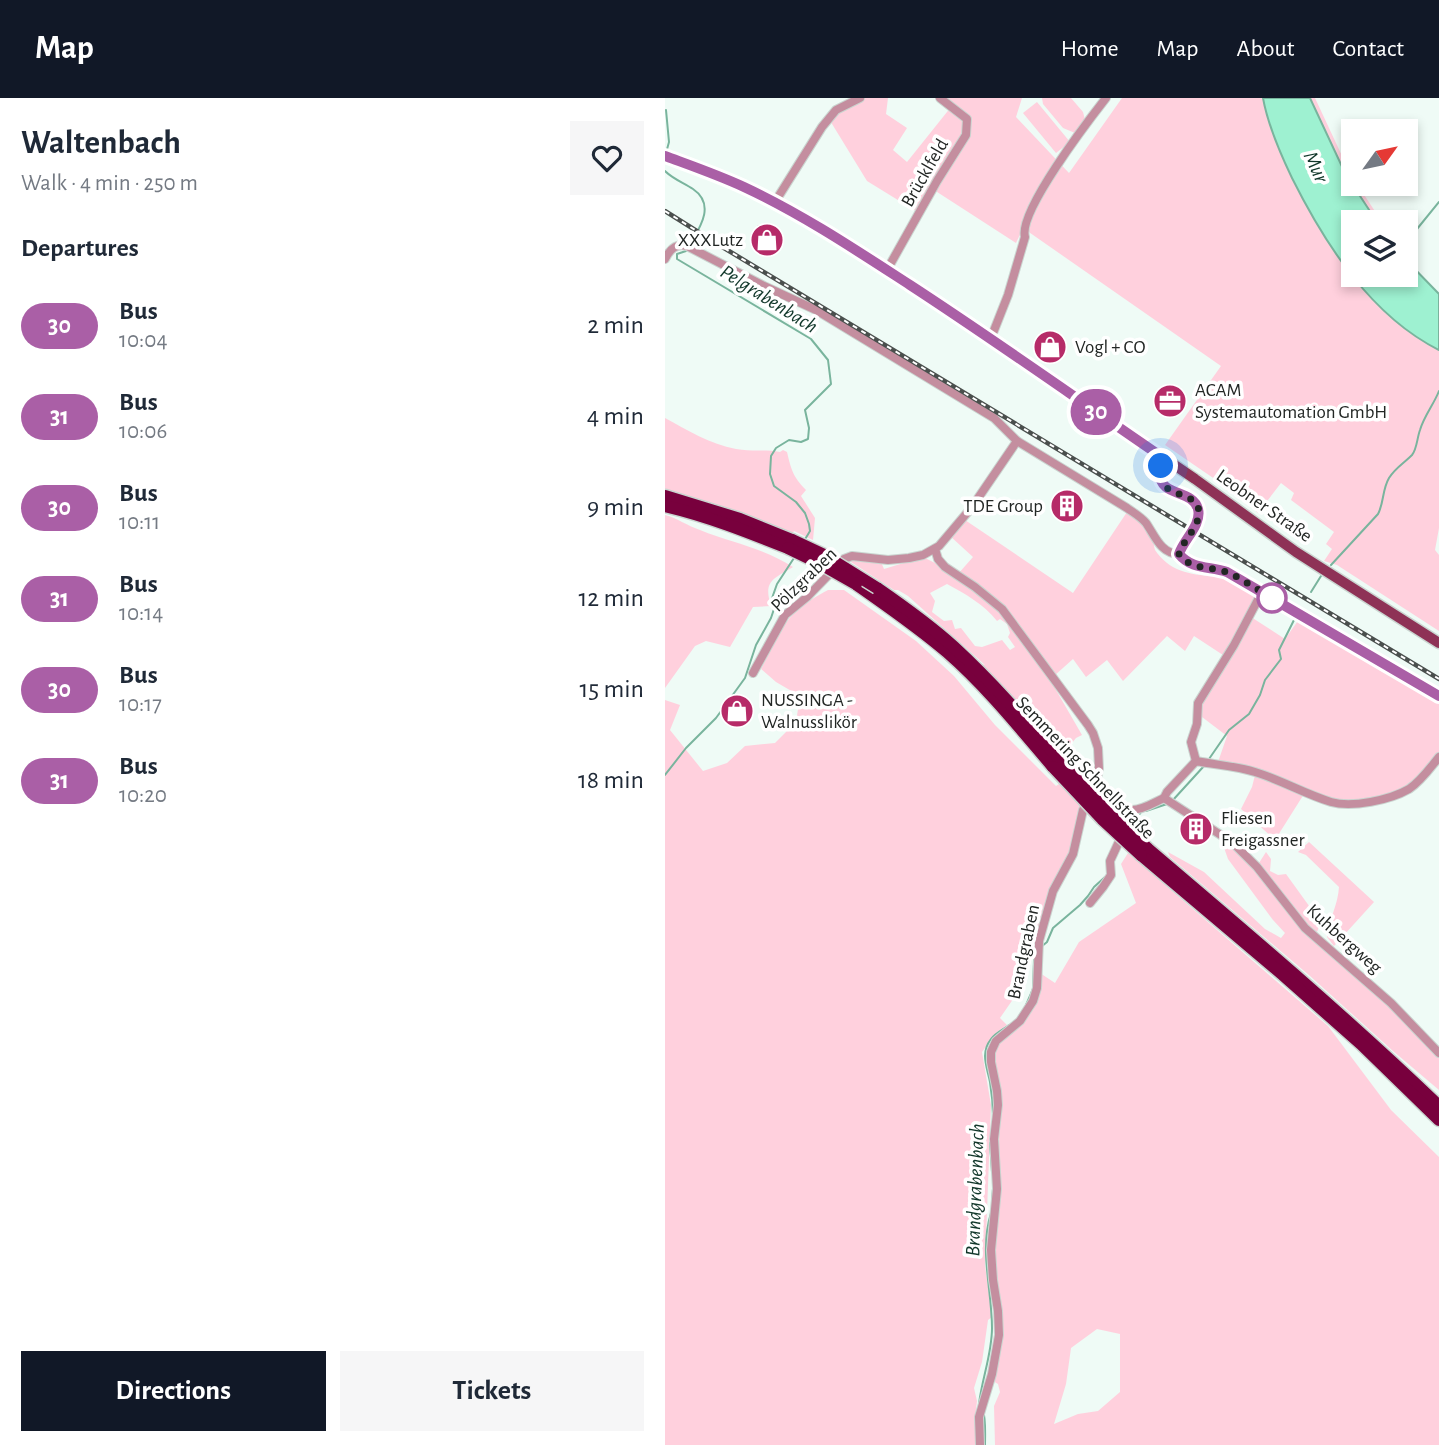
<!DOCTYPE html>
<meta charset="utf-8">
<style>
:root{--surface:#fff;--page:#f6f6f7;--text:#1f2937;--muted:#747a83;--accent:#111827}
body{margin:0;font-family:"Alegreya Sans",sans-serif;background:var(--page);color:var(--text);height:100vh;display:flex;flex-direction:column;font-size:26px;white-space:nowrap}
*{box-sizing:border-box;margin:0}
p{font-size:23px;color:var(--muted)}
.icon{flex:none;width:38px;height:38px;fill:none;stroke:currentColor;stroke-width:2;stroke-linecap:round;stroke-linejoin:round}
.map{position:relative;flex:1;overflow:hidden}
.drawer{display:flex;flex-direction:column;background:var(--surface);width:665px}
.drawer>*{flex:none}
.badge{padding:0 14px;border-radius:23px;font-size:24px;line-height:46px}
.needle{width:46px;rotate:57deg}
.buttons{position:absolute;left:676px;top:21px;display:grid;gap:14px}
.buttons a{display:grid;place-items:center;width:77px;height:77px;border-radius:0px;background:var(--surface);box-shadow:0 4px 10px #0003;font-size:35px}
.you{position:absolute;width:35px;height:35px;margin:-18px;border:5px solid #fff;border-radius:50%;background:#1a73e8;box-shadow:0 0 0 10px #1a73e833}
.map>.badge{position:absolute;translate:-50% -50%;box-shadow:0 0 0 4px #fff}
h2{padding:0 21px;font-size:26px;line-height:63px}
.round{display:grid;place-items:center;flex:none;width:74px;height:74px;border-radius:0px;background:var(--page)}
.summary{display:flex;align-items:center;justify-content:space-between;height:119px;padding:0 21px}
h1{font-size:33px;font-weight:700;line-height:52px}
.primary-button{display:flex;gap:14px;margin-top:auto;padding:14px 21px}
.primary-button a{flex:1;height:80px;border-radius:0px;background:var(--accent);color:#fff;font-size:28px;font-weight:700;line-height:80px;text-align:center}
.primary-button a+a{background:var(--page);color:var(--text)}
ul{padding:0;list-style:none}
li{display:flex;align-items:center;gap:21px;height:91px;padding:0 21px}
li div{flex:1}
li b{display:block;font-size:26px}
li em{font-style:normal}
li .badge{min-width:77px;font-weight:700;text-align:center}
header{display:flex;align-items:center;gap:42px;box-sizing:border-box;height:98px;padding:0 35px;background:var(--accent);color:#fff}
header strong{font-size:33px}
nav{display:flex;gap:38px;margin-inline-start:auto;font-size:24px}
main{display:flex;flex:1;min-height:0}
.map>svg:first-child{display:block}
.green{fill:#ffd0dd;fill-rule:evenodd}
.water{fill:#9ef1d1;stroke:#79b49d;stroke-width:2}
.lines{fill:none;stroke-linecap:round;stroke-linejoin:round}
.stream{stroke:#79b49d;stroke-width:2}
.minor-casing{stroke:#cad5d0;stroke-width:10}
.major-casing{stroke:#cad5d0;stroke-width:13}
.highway-casing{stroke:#cad5d0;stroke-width:15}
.minor{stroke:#c48e9f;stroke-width:8}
.major{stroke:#8e3256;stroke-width:10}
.highway{stroke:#78003d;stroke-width:12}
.rail-casing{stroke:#4a4f4d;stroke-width:4.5}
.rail{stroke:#fff;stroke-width:2;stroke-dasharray:5;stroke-linecap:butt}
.highway-bridge-casing{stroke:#cad5d0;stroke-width:15;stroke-linecap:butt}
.highway-bridge{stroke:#78003d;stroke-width:12}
.line-casing{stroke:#fff;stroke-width:16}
.line{stroke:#aa5fa6;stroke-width:10}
.walk{stroke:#222624;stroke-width:7;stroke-dasharray:0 12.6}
.stop-dot{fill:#fff;stroke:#aa5fa6;stroke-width:3.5}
.labels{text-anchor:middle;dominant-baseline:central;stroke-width:7;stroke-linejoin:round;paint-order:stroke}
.street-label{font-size:19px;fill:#222624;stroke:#fff}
.poi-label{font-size:19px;fill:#222624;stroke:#fff;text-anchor:start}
.water-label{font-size:21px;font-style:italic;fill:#11372a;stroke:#fff}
</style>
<header>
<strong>Map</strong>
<nav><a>Home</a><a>Map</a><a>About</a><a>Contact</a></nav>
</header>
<main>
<section class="drawer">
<div class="summary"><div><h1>Waltenbach</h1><p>Walk · 4 min · 250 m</p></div><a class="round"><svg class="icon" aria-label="heart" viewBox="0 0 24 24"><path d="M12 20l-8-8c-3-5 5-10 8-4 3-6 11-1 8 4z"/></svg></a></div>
<h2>Departures</h2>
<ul>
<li><span class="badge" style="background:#aa5fa6;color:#fff">30</span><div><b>Bus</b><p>10:04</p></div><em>2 min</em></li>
<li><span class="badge" style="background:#aa5fa6;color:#fff">31</span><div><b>Bus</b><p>10:06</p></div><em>4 min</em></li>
<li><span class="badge" style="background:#aa5fa6;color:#fff">30</span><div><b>Bus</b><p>10:11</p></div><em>9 min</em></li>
<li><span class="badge" style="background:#aa5fa6;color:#fff">31</span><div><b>Bus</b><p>10:14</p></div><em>12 min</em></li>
<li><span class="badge" style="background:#aa5fa6;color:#fff">30</span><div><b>Bus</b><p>10:17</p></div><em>15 min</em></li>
<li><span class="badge" style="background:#aa5fa6;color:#fff">31</span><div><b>Bus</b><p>10:20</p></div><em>18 min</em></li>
</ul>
<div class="primary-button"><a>Directions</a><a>Tickets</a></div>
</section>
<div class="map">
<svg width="774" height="1347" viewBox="0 0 774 1347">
<rect width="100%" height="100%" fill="#effbf6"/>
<!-- green -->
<g class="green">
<path d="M200,0H223L221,16L242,30L228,52L242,64L286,9L275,0H357L351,19L404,75L457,0H598C603,28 615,55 627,80C660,146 706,218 774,252V430L770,452L774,457V533L672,467L659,463L667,451L661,446L669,434L626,402L629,395L616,385L593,415L576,399L500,347L556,268L358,130L351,145L269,92L254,115L202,83L164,21Z"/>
<path d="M377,0H406L418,14L420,22L410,35L398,30L378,6Z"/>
<path d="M645,0H650L678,60L688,78V86H692L717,124H712L680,75Z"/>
<path d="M372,4L405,44L391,55L358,15Z"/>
<path d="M0,320C22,332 45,346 71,351C86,354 101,351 115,354L118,352L122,354C126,371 128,379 141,392L136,398L150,420L148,442L129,433L127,436L69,413L0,392Z"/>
<path d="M462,414C472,421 484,430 488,442C489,446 489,449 490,452C504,473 525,477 548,478C555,479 562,482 569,482L592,495L569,541L531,601L558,557L529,538L520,553L502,538L458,583L442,562L421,579L408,561L389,578L353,528L293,476L308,459L285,438L300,422L408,495Z"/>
<path d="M0,417C12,420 23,428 35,432C67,445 99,450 128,469C108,481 98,483 106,508L88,509L65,549L41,543L30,548L0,590Z"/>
<path d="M258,459L270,465L327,504L389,581L391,592L417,637L411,640L398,656L314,565L320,567L243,498L233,492H229L186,464L187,460L216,464L219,471ZM282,486C300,496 319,506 332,523L335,521L342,526L345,535L343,539L350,549L345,552L337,542L317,549L310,548L296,530L290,531L287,522L279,523L267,514L270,503L265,495Z"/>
<path d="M163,492H179L251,543L289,578L330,627L391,688L394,686L416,709L409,746L376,835L358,858V876L355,891L335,920L342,927L332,934L317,954L326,1007L320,1167L327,1219L323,1222L317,1264L309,1290L312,1303L310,1319L311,1347H0V602L15,607L5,632L38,673L62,665L80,648L110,645L131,624L135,598L111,584L96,571C106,552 115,529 130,514C139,505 152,498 163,492Z"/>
<path d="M586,519L620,541L635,520L774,601V656L744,688L714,699L676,704L553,664L562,638L537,619L535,616L534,606Z"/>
<path d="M590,677L639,696L610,742L576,711L587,689Z"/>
<path d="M557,744L570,750L590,770L603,790L633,828L724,906L774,958V992L728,953L645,878L505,759L503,754L539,774L600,831L616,840L620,835L608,822L563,761Z"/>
<path d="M644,744L709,804L669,848L662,839C664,821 673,807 674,789L641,757L633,754Z"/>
<path d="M601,754L606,761L605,773L613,777L621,776L647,812L655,826L652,834L640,826L594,765Z"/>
<path d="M463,755L663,928L726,1012L774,1059V1347H330L329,1308L335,1294L333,1286L328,1283L334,1248L328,1159L332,1063L329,953L335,941L360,921L368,912L373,896L375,875L390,885L414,844L471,805L456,766ZM432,1231L455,1236V1294L433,1313L413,1316L389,1326L401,1286L406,1250Z"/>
</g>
<!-- water -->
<path class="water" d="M598,0H645L680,75L712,124H688V177H740V161L774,196V252C706,218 660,146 627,80C615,55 603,28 598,0Z"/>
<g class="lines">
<!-- stream -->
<g class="stream">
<path d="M1,12L4,44L1,55"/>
<path d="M0,73C8,81 19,85 28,91C50,106 36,128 26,145"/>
<path d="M21,153L12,156V161L146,241L163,262L166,286L140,312L144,330L143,341L136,344L124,342L111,350L106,358L105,376L109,388L131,404L140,415L144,426L145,433L139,443"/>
<path d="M743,164L747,144L752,131L774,104"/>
<path d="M666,467L713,416C719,405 717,392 724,380C730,370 739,365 747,357C752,351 752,340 755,332C759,318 769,306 774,293"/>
<path d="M646,494L656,478"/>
<path d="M544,661L564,632L584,616L595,597L600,582L616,561L614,552L630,520"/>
<path d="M0,677L21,650L51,620L80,580L91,547L106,520L109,511L106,503L112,486L129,460"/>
<path d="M508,702L539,668"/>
<path d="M481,713L502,706"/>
<path d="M467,727L476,714"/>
<path d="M376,849L382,844L388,830L415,807L423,798L429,789L440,779"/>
<path d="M361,907L368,891L369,862"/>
<path d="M328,1019C328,1007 327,996 325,984C322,969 315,955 326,941C330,935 339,931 344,927"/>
<path d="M325,1045L327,1074"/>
<path d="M327,1106L328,1090"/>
<path d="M314,1306C317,1280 327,1256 327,1230C327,1191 314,1153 326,1115"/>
<path d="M318,1314C321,1320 320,1338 320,1347"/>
</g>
<defs>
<g id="minor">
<path d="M110,104L157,29L171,12L195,0"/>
<path d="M0,161C5,151 11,145 22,148L99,188L151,212L329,320L352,343L462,410C469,415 476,419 481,425C490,438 496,456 514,456C527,472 545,468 562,474L774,598"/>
<path d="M222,172L272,83L301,37L302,21L275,0"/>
<path d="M324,240L328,235L343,197L360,139C353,114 423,23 441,0"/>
<path d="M500,361C497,366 495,370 495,376C495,398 528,391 533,411C537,427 518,442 514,456"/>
<path d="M270,451L273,461L280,469L310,489L337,511L423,627L428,635L433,650L434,671L430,690L431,696C445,695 453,712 467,712C478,712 490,704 499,700L502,694L531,663C551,667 571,668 590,674C616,682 640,696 666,704C687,710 725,702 744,691C756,683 765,670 774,659"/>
<path d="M88,575L120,517L142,499L179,461L187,458L223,462L244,460L258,457L274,448L307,409L352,343"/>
<path d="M531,663L526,644L532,626L533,605L569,547L597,494"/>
<path d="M499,700L568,745L592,769L640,830L726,905L774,955"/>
<path d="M425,805L438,789L446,777L445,763L465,720L467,712"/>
<path d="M315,1347L314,1319L327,1276L334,1237L333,1213L328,1182L326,1152L332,1091L329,1041L333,1007L332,993L326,964V954L331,943L355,923L368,903L372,890L374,843L388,793L408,756L418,712L424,703"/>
</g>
<path id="major" d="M0,58L49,76L110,104L203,160L277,208L530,381L631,454L774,545"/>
<g id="highway">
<path d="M0,398L75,421L127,442"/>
<path d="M0,408C43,418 83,434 123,450"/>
<path d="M191,486C222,508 253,529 282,554C321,588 354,629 388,669"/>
<path d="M212,490C238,508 265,527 289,549C327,584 361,623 395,662"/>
<path d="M482,750C581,834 680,918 774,1008"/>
<path d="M476,757L618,877L696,946L774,1022"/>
</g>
</defs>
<!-- minor casing -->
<use href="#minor" class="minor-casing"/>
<!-- major casing -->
<use href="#major" class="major-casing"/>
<!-- highway casing -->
<use href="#highway" class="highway-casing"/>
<!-- minor -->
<use href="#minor" class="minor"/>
<!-- major -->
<use href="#major" class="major"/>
<!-- highway -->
<use href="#highway" class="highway"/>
<defs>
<path id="rail" d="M0,113L54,147L774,581"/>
</defs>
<!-- rail casing -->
<use href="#rail" class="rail-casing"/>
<!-- rail -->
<use href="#rail" class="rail"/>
<defs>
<g id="highway-bridge">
<path d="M127,442L159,457L212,490"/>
<path d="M123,450L154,465L191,486"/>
<path d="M395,662L440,711L482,750"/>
<path d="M388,669L437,721L476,757"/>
</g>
</defs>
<!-- highway-bridge casing -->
<use href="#highway-bridge" class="highway-bridge-casing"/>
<!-- highway-bridge -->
<use href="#highway-bridge" class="highway-bridge"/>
</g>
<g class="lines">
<defs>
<path id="line" d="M0,58C27,68 53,77 79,89C137,116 191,152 245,187C331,243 415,303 500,361C497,366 495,370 495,376C495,399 528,391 533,411C537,427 518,442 514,456C527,472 545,468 562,474L774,598"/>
</defs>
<!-- line casing -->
<use href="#line" class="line-casing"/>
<!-- line -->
<use href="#line" class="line"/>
<!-- walk -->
<path class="walk" d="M496,368C495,373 494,379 497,384C504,400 540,394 533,421C529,434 518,443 514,456C527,474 546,467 564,475C579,482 593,492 607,500"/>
</g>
<!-- icons -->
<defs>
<symbol id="shop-disc" viewBox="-11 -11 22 22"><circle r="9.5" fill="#b62b68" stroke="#fff"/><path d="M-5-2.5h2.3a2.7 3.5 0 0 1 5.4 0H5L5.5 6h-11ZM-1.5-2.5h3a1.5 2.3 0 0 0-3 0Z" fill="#fff"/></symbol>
<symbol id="office-disc" viewBox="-11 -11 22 22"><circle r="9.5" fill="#b62b68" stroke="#fff"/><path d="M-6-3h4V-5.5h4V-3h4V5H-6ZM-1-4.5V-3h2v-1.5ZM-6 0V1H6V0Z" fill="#fff"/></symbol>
<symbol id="building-disc" viewBox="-11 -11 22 22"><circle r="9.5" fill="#b62b68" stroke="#fff"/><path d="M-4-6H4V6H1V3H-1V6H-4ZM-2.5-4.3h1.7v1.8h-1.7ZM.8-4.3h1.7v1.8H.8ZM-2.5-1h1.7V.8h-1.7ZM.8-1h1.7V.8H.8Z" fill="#fff"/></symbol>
</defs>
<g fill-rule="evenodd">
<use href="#shop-disc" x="83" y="123" width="38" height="38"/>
<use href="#shop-disc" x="366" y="230" width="38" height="38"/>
<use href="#office-disc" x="486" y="284" width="38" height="38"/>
<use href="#building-disc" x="383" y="389" width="38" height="38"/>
<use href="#shop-disc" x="53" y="594" width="38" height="38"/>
<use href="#building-disc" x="512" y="712" width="38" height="38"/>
</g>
<!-- markers -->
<circle class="stop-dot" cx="607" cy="500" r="14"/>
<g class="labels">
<!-- street labels -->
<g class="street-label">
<text transform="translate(260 75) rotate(-60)">Brücklfeld</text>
<text transform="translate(599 408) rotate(35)">Leobner Straße</text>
<text transform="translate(139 482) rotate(-44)">Pölzgraben</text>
<text transform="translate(420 670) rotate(46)">Semmering Schnellstraße</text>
<text transform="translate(679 841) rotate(42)">Kuhbergweg</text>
<text transform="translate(359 854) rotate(-78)">Brandgraben</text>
</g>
<!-- poi labels -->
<g class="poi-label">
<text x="78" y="142" text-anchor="end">XXXLutz</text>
<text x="410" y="249">Vogl + CO</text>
<text x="530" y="292">ACAM<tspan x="530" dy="22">Systemautomation GmbH</tspan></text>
<text x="378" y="408" text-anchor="end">TDE Group</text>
<text x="96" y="602">NUSSINGA -<tspan x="96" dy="22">Walnusslikör</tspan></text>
<text x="556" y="720">Fliesen<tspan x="556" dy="22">Freigassner</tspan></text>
</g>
<!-- water labels -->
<g class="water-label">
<text transform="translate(651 69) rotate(65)">Mur</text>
<text transform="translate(104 201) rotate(32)">Pelgrabenbach</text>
<text transform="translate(310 1092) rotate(-88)">Brandgrabenbach</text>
</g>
</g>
</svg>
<div class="buttons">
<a><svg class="needle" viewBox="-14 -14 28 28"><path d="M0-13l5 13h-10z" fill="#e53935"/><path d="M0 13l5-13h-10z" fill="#747a83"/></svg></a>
<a><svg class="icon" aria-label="layers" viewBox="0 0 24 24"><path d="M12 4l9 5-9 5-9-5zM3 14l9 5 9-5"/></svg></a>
</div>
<div class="you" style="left:496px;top:368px"></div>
<b class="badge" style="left:431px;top:314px;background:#aa5fa6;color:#fff">30</b>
</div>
</main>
